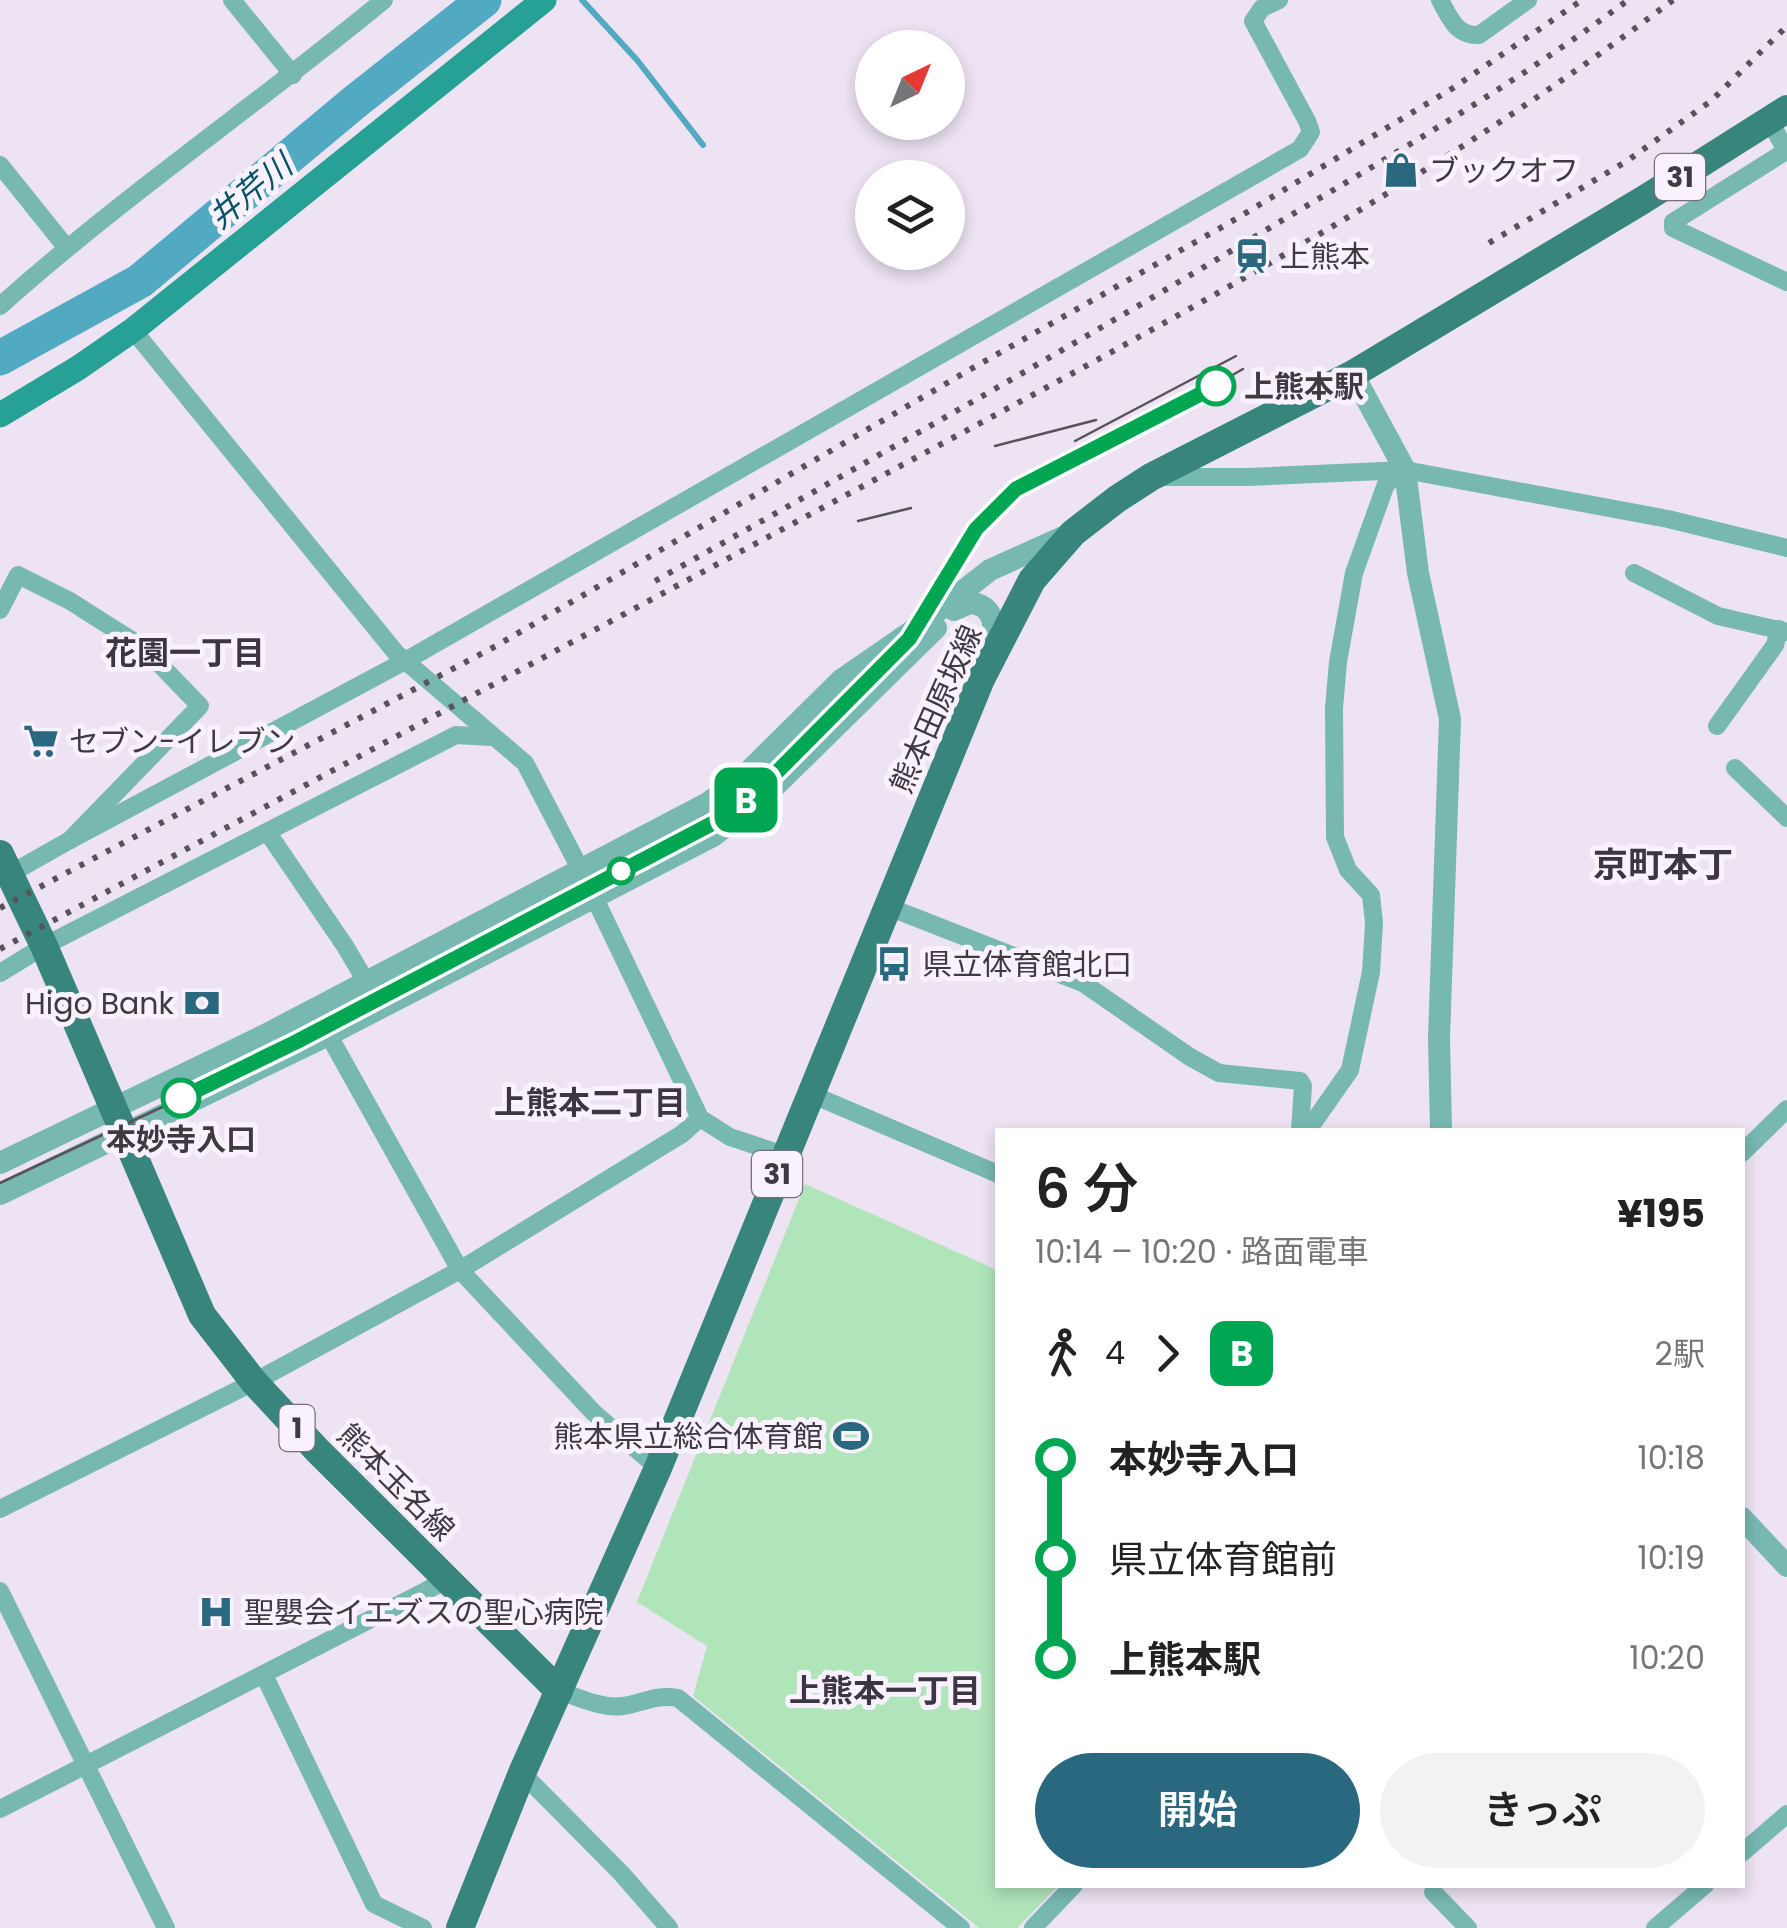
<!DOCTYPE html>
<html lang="ja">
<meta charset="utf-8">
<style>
:root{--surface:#fff;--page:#f2f2f2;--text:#222;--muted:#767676;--accent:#29687e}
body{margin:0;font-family:Poppins,"Noto Sans JP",sans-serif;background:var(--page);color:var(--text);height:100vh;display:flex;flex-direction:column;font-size:38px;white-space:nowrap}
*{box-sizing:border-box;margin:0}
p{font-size:32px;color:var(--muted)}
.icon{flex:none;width:55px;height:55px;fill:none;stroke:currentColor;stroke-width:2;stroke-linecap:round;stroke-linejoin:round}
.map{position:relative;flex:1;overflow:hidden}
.panel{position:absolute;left:995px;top:1128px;width:750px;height:760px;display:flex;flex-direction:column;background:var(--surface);border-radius:0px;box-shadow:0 5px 15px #0003}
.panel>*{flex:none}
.badge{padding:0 20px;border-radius:15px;font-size:35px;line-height:65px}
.needle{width:65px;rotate:43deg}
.buttons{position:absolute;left:855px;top:30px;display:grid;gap:20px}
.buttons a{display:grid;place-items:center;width:110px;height:110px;border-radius:50%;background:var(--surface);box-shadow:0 5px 15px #0003;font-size:50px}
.map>.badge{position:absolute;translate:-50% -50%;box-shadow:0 0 0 5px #fff}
.legs{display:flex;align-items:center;gap:15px;height:110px;padding:0 40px;font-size:32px}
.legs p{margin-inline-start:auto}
.overview{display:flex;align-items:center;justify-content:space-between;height:170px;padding:0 40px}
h1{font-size:55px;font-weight:600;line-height:75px}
.button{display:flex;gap:20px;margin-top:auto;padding:20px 40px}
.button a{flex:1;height:115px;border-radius:60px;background:var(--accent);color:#fff;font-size:40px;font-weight:600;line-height:115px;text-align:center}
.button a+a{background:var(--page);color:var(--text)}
ul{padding:0 40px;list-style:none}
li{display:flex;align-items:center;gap:35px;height:100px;font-size:38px}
li i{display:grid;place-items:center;width:15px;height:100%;margin:0 12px;background:currentColor}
li i::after{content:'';width:25px;height:25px;margin:-12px;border:8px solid;border-radius:50%;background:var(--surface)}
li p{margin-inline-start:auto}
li:first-child i{background:linear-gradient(#0000 50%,currentColor 0)}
li:last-child i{background:linear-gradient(currentColor 50%,#0000 0)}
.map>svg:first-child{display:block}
.green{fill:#b0e5ba}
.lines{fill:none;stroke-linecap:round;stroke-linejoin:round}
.stream{stroke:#52a9c2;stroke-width:6}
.river{stroke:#52a9c2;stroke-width:35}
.minor{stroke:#77b8b1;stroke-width:18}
.tertiary{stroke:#77b8b1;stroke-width:22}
.secondary{stroke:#27a096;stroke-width:25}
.primary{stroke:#37857d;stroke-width:28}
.tram{stroke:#58535b;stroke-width:2.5}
.rail{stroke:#58535b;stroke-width:6;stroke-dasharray:5 10;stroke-linecap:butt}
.line-1-casing{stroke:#fff;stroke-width:22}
.line-1{stroke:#00a651;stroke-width:15}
.stop-1-dot{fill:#fff;stroke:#00a651;stroke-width:5}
.labels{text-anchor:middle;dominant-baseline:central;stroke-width:10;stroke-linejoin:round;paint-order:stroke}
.shield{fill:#f9f1fe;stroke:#767179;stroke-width:2.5}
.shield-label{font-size:28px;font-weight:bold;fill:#3e3a40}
.poi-label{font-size:30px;fill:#3e3a40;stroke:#f9f1fe;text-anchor:start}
.stop-label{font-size:30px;font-weight:bold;fill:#3e3a40;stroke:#f9f1fe;text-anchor:start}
.street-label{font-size:30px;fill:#3e3a40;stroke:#f9f1fe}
.water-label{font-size:32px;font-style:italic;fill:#065365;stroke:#f9f1fe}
.neighbourhood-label{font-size:32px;font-weight:bold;fill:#3d3541;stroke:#f9f1fe}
.quarter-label{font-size:35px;font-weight:bold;fill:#3d3541;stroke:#f9f1fe}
</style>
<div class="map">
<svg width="1787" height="1928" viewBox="0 0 1787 1928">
<rect width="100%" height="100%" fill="#ede3f3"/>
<!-- green -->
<path class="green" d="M805,1184L997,1270L998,1885H1059L1017,1928H979L693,1696L707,1646L637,1602Z"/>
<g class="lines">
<!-- stream -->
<path class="stream" d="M582,0L637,60L703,145"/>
<!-- river -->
<path class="river" d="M0,358L140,281L356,101L484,0"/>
<!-- minor -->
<g class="minor">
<path d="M232,0L293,75"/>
<path d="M1440,0C1450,18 1456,36 1479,35L1528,0"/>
<path d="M1770,121L1786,151L1673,222V228L1787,282"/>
<path d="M0,165L66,247"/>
<path d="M0,306C122,197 258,104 384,0"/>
<path d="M133,330L396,653L525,763L586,880L700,1118"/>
<path d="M1161,477H1248L1405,470L1668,519L1787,548"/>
<path d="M1634,573L1718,616L1787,632"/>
<path d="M0,610L18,575L70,601L144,648L200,706L70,840L10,874"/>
<path d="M1717,726L1775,645L1779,629"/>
<path d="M1735,768L1787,818"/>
<path d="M268,833L345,946L381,1007"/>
<path d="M70,840L405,661L1300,149L1311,132L1307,121L1253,21L1262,8L1279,0"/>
<path d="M886,906L1083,983L1190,1057L1219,1073L1300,1081L1303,1086L1300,1130"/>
<path d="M0,973L44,946L456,735L491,737"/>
<path d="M314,1009L460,1270L594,1413L658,1468"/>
<path d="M813,1095L998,1174"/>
<path d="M1308,1130L1350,1070L1371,972L1374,923L1371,895L1348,870L1335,837L1334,708L1338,662L1354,573L1386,484L1405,470"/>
<path d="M1742,1153L1787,1109"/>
<path d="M0,1509L254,1382L460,1270L682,1134L700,1118L730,1137L784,1155"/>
<path d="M0,1591L166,1928"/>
<path d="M264,1675L374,1904L423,1928"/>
<path d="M559,1691C578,1697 602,1709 623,1706C643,1703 656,1694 678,1698L961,1928"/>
<path d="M522,1773L621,1873L669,1928"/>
<path d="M0,1809L447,1580"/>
<path d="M1742,1853L1787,1814"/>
<path d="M1433,1892L1468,1928"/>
<path d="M1033,1928L1074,1885"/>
<path d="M1655,1928L1705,1885"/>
</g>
<!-- tertiary -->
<g class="tertiary">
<path d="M1353,374L1405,470L1418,573L1450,719L1439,1038L1441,1130"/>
<path d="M954,610L970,603C997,605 995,631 993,652"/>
<path d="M0,1163L265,1035L708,803L741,779L841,680L912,631L990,570L1072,533"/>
<path d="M0,1194L328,1035L713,836L765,796L936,628"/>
<path d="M1742,1518L1787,1566"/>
</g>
<!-- secondary -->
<path class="secondary" d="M0,415L78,368L133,330L544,0"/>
<!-- primary -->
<g class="primary">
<path d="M0,854L44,946L202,1315L254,1382L317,1450L559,1691"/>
<path d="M460,1928L522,1773L658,1468L981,679L1032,580L1073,533L1117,499L1151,477L1353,374L1643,200L1787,109"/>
</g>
<!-- tram -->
<g class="tram">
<path d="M1075,441L1236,356"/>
<path d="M995,446L1096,420"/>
<path d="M858,521L911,508"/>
<path d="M0,1183L239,1071L717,821L771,777L909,639L977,529L1017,489L1161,416L1243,369"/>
</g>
<!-- rail -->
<g class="rail">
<path d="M1489,243L1627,161L1711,101L1787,26"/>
<path d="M655,581C862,465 1068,349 1271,227C1392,155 1514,85 1628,0"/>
<path d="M0,908L496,646L971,369L1229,223L1453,88L1582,0"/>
<path d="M0,949C293,792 585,635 878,478C1150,332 1426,187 1673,0"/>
</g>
</g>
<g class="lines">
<defs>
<path id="line-1" d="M181,1098L296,1042L717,821L771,778L909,639L976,529L1016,489L1216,386"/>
</defs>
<!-- line-1 casing -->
<use href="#line-1" class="line-1-casing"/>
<!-- line-1 -->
<use href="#line-1" class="line-1"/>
</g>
<!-- icons -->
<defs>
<symbol id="shop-bare" viewBox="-9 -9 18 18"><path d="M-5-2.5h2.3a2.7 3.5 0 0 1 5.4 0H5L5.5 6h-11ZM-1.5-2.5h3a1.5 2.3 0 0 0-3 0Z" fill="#29687e" stroke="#f9f1fe" stroke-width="2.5" paint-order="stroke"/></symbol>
<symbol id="station-bare" viewBox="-9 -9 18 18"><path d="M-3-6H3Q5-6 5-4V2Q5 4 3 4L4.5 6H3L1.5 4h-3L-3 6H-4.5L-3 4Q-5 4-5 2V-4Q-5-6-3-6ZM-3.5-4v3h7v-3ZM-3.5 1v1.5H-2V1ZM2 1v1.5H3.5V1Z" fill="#29687e" stroke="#f9f1fe" stroke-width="2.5" paint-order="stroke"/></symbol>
<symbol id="supermarket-bare" viewBox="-9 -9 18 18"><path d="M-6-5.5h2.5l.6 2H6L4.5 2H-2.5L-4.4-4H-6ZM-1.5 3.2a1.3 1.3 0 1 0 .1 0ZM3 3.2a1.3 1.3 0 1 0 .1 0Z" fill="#29687e" stroke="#f9f1fe" stroke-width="2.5" paint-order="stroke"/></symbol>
<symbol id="bus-bare" viewBox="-9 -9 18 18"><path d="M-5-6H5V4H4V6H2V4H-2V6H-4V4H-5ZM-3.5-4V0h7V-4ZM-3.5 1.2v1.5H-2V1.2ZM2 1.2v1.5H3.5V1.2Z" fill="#29687e" stroke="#f9f1fe" stroke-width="2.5" paint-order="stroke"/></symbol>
<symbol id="bank-bare" viewBox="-9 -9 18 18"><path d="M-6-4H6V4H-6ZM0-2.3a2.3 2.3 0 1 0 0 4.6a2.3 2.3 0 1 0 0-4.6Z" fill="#29687e" stroke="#f9f1fe" stroke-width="2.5" paint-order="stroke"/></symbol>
<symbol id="stadium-bare" viewBox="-9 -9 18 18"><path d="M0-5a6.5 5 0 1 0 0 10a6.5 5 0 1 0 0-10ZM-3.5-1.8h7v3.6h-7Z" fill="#29687e" stroke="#f9f1fe" stroke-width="2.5" paint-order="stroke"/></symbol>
<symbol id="hospital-bare" viewBox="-9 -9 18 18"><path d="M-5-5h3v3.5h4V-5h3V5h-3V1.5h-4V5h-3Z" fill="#29687e" stroke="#f9f1fe" stroke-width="2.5" paint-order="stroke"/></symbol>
</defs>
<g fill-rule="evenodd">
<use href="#shop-bare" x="1376" y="145" width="50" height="50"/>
<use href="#station-bare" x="1227" y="231" width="50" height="50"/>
<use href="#supermarket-bare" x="16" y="716" width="50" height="50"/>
<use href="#bus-bare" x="869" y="939" width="50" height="50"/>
<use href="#bank-bare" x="177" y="978" width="50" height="50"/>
<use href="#stadium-bare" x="826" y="1411" width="50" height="50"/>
<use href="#hospital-bare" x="191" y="1587" width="50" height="50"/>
</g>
<!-- markers -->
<g class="stop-1-dot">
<circle cx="1216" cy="386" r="18"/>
<circle cx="621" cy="871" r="12"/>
<circle cx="181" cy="1098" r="18"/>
</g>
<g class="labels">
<!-- shield labels -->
<g class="shield">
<rect x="1655" y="154" width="50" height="46" rx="8"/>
<rect x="752" y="1151" width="50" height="46" rx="8"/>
<rect x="279.5" y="1405" width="35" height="46" rx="8"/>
</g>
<g class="shield-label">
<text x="1680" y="177">31</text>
<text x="777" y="1174">31</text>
<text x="297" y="1428">1</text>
</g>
<!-- poi labels -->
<g class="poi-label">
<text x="1429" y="170">ブックオフ</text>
<text x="1280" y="256">上熊本</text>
<text x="69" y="741">セブン-イレブン</text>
<text x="922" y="964">県立体育館北口</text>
<text x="174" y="1003" text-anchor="end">Higo Bank</text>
<text x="823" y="1436" text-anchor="end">熊本県立総合体育館</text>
<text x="244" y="1612">聖嬰会イエズスの聖心病院</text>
</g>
<!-- stop labels -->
<g class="stop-label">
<text x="1244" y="386">上熊本駅</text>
<text x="181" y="1139" text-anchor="middle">本妙寺入口</text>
</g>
<!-- street labels -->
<g class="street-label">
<text transform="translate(936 709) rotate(-66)">熊本田原坂線</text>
<text transform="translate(396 1482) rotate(45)">熊本玉名線</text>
</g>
<!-- water labels -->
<g class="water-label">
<text transform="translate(250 191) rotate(-39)">井芹川</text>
</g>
<!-- neighbourhood labels -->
<g class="neighbourhood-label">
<text x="185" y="652">花園一丁目</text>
<text x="590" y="1102">上熊本二丁目</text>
<text x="885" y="1690">上熊本一丁目</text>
</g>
<!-- quarter labels -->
<g class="quarter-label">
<text x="1663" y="864">京町本丁</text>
</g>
</g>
</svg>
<div class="buttons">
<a><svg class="needle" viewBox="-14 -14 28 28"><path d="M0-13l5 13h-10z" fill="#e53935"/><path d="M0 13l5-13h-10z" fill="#767676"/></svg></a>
<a><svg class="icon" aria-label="layers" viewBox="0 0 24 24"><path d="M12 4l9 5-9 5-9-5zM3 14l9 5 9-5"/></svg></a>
</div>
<b class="badge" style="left:746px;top:800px;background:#00a651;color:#fff">B</b>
<section class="panel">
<div class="overview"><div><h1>6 分</h1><p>10:14 – 10:20 · 路面電車</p></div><b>¥195</b></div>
<div class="legs"><svg class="icon" aria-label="walk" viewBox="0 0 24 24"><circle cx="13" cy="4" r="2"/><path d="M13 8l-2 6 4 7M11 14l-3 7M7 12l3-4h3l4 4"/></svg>4<svg class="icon" aria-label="forward" viewBox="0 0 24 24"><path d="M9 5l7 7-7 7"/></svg><b class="badge" style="background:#00a651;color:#fff">B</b><p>2駅</p></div>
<ul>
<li><i style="color:#00a651"></i><b>本妙寺入口</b><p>10:18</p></li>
<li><i style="color:#00a651"></i><span>県立体育館前</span><p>10:19</p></li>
<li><i style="color:#00a651"></i><b>上熊本駅</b><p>10:20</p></li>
</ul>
<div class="button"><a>開始</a><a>きっぷ</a></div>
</section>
</div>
